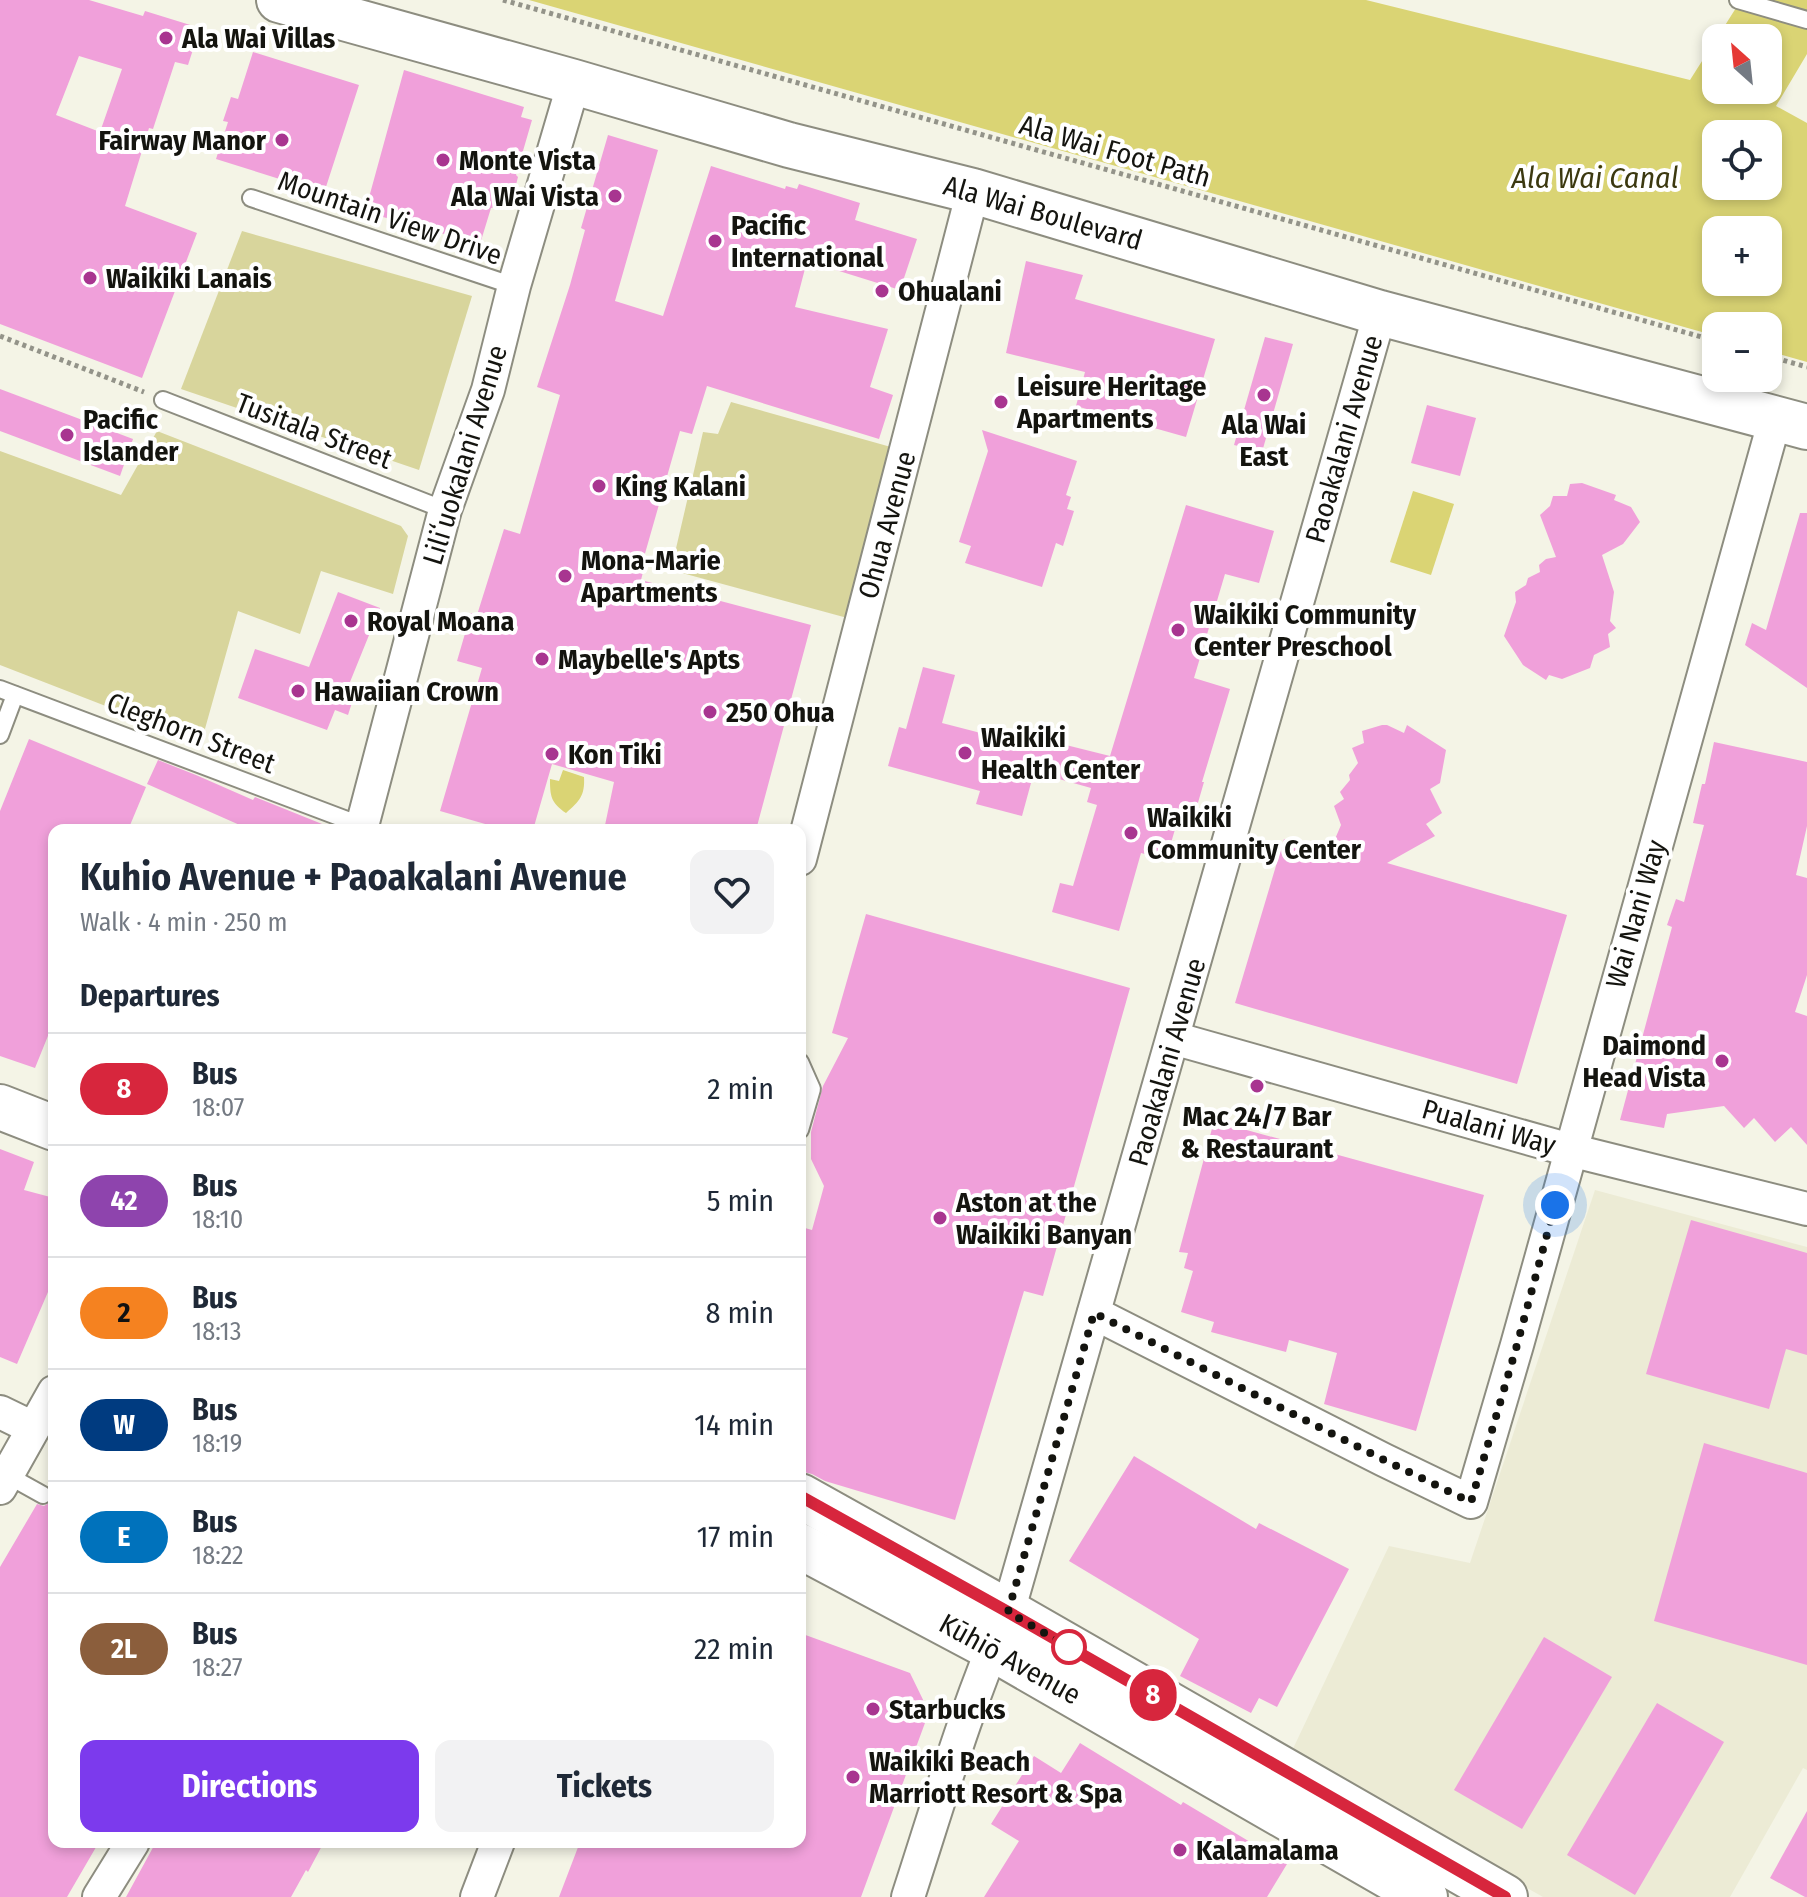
<!DOCTYPE html>
<meta charset="utf-8">
<style>
:root{--surface:#fff;--page:#f2f2f3;--text:#1f2937;--muted:#747a83;--line:#e0e1e3;--accent:#7c3aed}
body{margin:0;font-family:"Fira Sans Condensed",sans-serif;background:var(--page);color:var(--text);height:100vh;display:flex;flex-direction:column;font-size:30px;white-space:nowrap}
*{box-sizing:border-box;margin:0}
p{font-size:26px;color:var(--muted)}
.icon{flex:none;width:44px;height:44px;fill:none;stroke:currentColor;stroke-width:2;stroke-linecap:round;stroke-linejoin:round}
.map{position:relative;flex:1;overflow:hidden}
.drawer{position:absolute;left:48px;top:824px;width:758px;height:1024px;display:flex;flex-direction:column;background:var(--surface);border-radius:16px;box-shadow:0 4px 12px #0003}
.drawer>*{flex:none}
.badge{padding:0 16px;border-radius:26px;font-size:28px;line-height:52px}
.needle{width:52px;rotate:333deg}
.fabs{position:absolute;left:1702px;top:24px;display:grid;gap:16px}
.fabs a{display:grid;place-items:center;width:80px;height:80px;border-radius:16px;background:var(--surface);box-shadow:0 4px 12px #0003;font-size:40px}
.you{position:absolute;width:40px;height:40px;margin:-20px;border:6px solid #fff;border-radius:50%;background:#1a73e8;box-shadow:0 0 0 12px #1a73e833}
.map>.badge{position:absolute;translate:-50% -50%;box-shadow:0 0 0 4px #fff}
h2{padding:0 32px;font-size:30px;line-height:72px}
.round{display:grid;place-items:center;flex:none;width:84px;height:84px;border-radius:16px;background:var(--page)}
.headline{display:flex;align-items:center;justify-content:space-between;height:136px;padding:0 32px}
h1{font-size:38px;font-weight:700;line-height:60px}
.button{display:flex;gap:16px;margin-top:auto;padding:16px 32px}
.button a{flex:1;height:92px;border-radius:16px;background:var(--accent);color:#fff;font-size:32px;font-weight:700;line-height:92px;text-align:center}
.button a+a{background:var(--page);color:var(--text)}
ul{padding:0;list-style:none}
li{display:flex;align-items:center;gap:24px;height:112px;padding:0 32px;border-top:2px solid var(--line)}
li div{flex:1}
li b{display:block;font-size:30px}
li em{font-style:normal}
li .badge{min-width:88px;font-weight:700;text-align:center}
.map>svg:first-child{display:block}
.built{fill:#ecebd5}
.green{fill:#d8d59c}
.water{fill:#dad474;fill-rule:evenodd}
.building{fill:#f0a0da;fill-rule:evenodd}
.lines{fill:none;stroke-linecap:round;stroke-linejoin:round}
.lane-casing{stroke:#8d8d80;stroke-width:20}
.street-casing{stroke:#8d8d80;stroke-width:36}
.secondary-casing{stroke:#8d8d80;stroke-width:48}
.path{stroke:#939389;stroke-width:5;stroke-dasharray:4 4;stroke-linecap:butt}
.lane{stroke:#fff;stroke-width:16}
.street{stroke:#fff;stroke-width:32}
.secondary{stroke:#fff;stroke-width:44}
.line-casing{stroke:#fff;stroke-width:18}
.line{stroke:#d7263d;stroke-width:12}
.walk{stroke:#14140f;stroke-width:8;stroke-dasharray:0 14.4}
.poi-dot{fill:#a83590;stroke:#fff;stroke-width:3}
.stop-dot{fill:#fff;stroke:#d7263d;stroke-width:4}
.labels{text-anchor:middle;dominant-baseline:central;stroke-width:8;stroke-linejoin:round;paint-order:stroke}
.poi-label{font-size:28px;font-weight:bold;fill:#14140f;stroke:#fff;text-anchor:start}
.street-label{font-size:28px;fill:#14140f;stroke:#fff}
.water-label{font-size:30px;font-style:italic;fill:#3c3910;stroke:#fff}
</style>
<div class="map">
<svg width="1807" height="1897" viewBox="0 0 1807 1897">
<rect width="100%" height="100%" fill="#f4f4e6"/>
<!-- built -->
<path class="built" d="M1595,1190L1807,1247V1770L1803,1768L1730,1897H1543L1290,1755L1389,1546L1470,1563Z"/>
<!-- green -->
<g class="green">
<path d="M242,231L472,296L419,470L181,389Z"/>
<path d="M731,402L898,449L851,619L671,570L703,432L718,434Z"/>
<path d="M157,431L401,526L408,536L393,594L321,571L300,634L238,611L201,743L0,665V451L121,495Z"/>
</g>
<!-- water -->
<g class="water">
<path d="M529,0H1366L1690,80L1716,39V90H1768V38H1717L1741,0H1807V54L1776,106L1807,123V362L1768,351V326H1716V336ZM1716,134H1768V186H1716ZM1716,230H1768V282H1716Z"/>
<path d="M1413,491L1454,504L1431,575L1390,562Z"/>
<path d="M563,770L584,777C585,795 580,801 566,813C551,803 550,796 550,779L559,781Z"/>
</g>
<!-- building -->
<g class="building">
<path d="M0,0H89L143,16L145,11L200,28L188,65L175,62L153,129L149,128L125,206L197,233L142,378L0,324ZM79,56L122,69L100,132L56,115Z"/>
<path d="M253,52L359,85L324,193L216,159L228,122L223,121L231,97L238,99Z"/>
<path d="M404,70L524,107L521,117L532,120L516,175L518,177L511,204L491,208L480,244L365,212Z"/>
<path d="M608,135L658,150L615,301L663,316L711,166L785,189L786,186L797,189L799,184L860,203L855,220L917,239L900,290L807,261L795,307L888,329L870,387L893,395L879,439L707,386L692,434L680,431L640,571L643,572L641,580L811,625L756,830H604L614,782L552,764L533,830H506L440,811L482,668L457,661L471,613L477,615L504,529L520,534L560,395L537,387L570,285L585,230L581,228Z"/>
<path d="M1026,261L1083,275L1075,299L1215,339L1186,437L1076,406L1085,372L1006,353Z"/>
<path d="M1265,337L1293,344L1262,452L1234,445Z"/>
<path d="M0,389L133,439L120,476L0,431Z"/>
<path d="M1427,405L1476,418L1460,476L1411,463Z"/>
<path d="M982,430L1077,461L1066,495L1071,497L1067,509L1074,511L1063,546L1056,543L1042,587L965,563L971,546L959,542L988,451Z"/>
<path d="M1582,483L1616,495L1614,500L1631,507L1640,522L1623,544L1602,555L1614,592L1610,621L1616,628L1608,634L1610,647L1594,655L1590,668L1562,679L1549,675L1546,680L1523,665L1504,636L1516,602L1515,592L1526,585L1528,578L1540,572L1539,565L1546,559L1556,557L1540,515L1550,506L1553,496H1567L1570,484Z"/>
<path d="M1186,505L1274,531L1259,583L1225,574L1194,678L1230,689L1202,782H1204L1195,813L1181,809L1166,860L1141,853L1119,931L1052,912L1060,883L1073,886L1097,805L1087,802L1091,788L1034,772L1022,816L976,804L980,791L888,766L899,727L906,729L923,667L955,675L942,723L1004,739L1006,730L1110,756Z"/>
<path d="M1800,513H1807V688L1745,645L1752,623L1766,630Z"/>
<path d="M338,592L380,608L350,682L358,684L348,715L335,710L327,730L238,698L255,649L309,667Z"/>
<path d="M1382,725H1387L1404,733L1407,725L1446,750L1440,783L1430,789L1442,813L1426,824L1435,836L1387,863L1567,915L1517,1084L1235,1003L1284,839L1329,853L1341,825L1334,806L1344,799L1340,792L1350,780L1349,775L1358,763L1352,748L1364,743L1362,731Z"/>
<path d="M29,739L146,787L128,830H54V1021L35,1068L0,1056V811Z"/>
<path d="M1714,742L1807,762V826L1796,875L1807,878V975L1795,1012L1807,1016V1145L1791,1127L1775,1142L1754,1118L1744,1128L1724,1106L1667,1114L1664,1128L1620,1120L1672,927L1667,925L1676,899L1684,902L1704,825L1693,823L1702,784H1705Z"/>
<path d="M158,760L196,775L253,800L255,797L337,830H251L147,784Z"/>
<path d="M866,914L1130,988L1043,1296L1024,1291L955,1520L825,1481L812,1474L800,1471V1246L805,1228L812,1230L824,1186L811,1159V1132L823,1086L848,1038L832,1033Z"/>
<path d="M1214,1121L1484,1195L1416,1431L1324,1404L1337,1353L1289,1340L1286,1352L1211,1332L1214,1322L1181,1312L1193,1271L1184,1268L1188,1253L1179,1252Z"/>
<path d="M0,1149L34,1162L24,1190L54,1198V1278L17,1364L0,1357Z"/>
<path d="M1691,1220L1807,1253V1355L1786,1349L1769,1409L1646,1374Z"/>
<path d="M1704,1443L1807,1473V1665L1654,1621Z"/>
<path d="M1134,1456L1256,1529L1259,1523L1349,1569L1277,1707L1259,1698L1251,1713L1180,1676L1199,1639L1069,1561Z"/>
<path d="M54,1477V1842H99L67,1897H0V1567L37,1504L44,1506L52,1501L54,1494L49,1486Z"/>
<path d="M800,1633L910,1673L929,1712L861,1897H559L580,1842H800Z"/>
<path d="M1544,1637L1612,1677L1522,1829L1454,1790Z"/>
<path d="M1657,1703L1724,1742L1635,1895L1567,1855Z"/>
<path d="M1080,1743L1181,1805L1183,1802L1287,1864L1267,1897H984L1019,1841L991,1824L1034,1756L1061,1773Z"/>
<path d="M1807,1811V1897H1805L1770,1878Z"/>
<path d="M156,1842H324L308,1872L306,1870L291,1897H126Z"/>
</g>
<g class="lines">
<defs>
<g id="lane">
<path d="M1738,0L1807,20"/>
<path d="M251,198L514,286"/>
<path d="M163,400L445,510"/>
<path d="M0,689L363,826"/>
<path d="M0,735L15,695"/>
<path d="M800,1062L812,1089L800,1130"/>
<path d="M7,1475L43,1495"/>
</g>
<g id="street">
<path d="M361,830L445,510L488,390L514,286L574,82"/>
<path d="M800,859L973,191"/>
<path d="M1173,1038L1570,1150L1807,1209"/>
<path d="M1094,1313L1384,1460L1471,1502L1517,1345L1775,419"/>
<path d="M0,1412L33,1428"/>
<path d="M0,1488L54,1392"/>
<path d="M99,1897L133,1842"/>
<path d="M477,1897L498,1842"/>
<path d="M908,1897C939,1802 967,1704 1008,1612L1380,313"/>
</g>
<g id="secondary">
<path d="M279,0L574,82L789,145L973,191L1380,313L1807,427"/>
<path d="M0,1107L54,1128"/>
<path d="M800,1496L1008,1612L1505,1897"/>
<path d="M800,1546L992,1648L1425,1897"/>
</g>
</defs>
<!-- lane casing -->
<use href="#lane" class="lane-casing"/>
<!-- street casing -->
<use href="#street" class="street-casing"/>
<!-- secondary casing -->
<use href="#secondary" class="secondary-casing"/>
<!-- path -->
<g class="path">
<path d="M503,0L1716,341"/>
<path d="M0,336L144,392"/>
<path d="M1768,356L1807,367"/>
</g>
<!-- lane -->
<use href="#lane" class="lane"/>
<!-- street -->
<use href="#street" class="street"/>
<!-- secondary -->
<use href="#secondary" class="secondary"/>
</g>
<g class="lines">
<defs>
<path id="line" d="M800,1496L1008,1612L1505,1897"/>
</defs>
<!-- line casing -->
<use href="#line" class="line-casing"/>
<!-- line -->
<use href="#line" class="line"/>
<!-- walk -->
<path class="walk" d="M1069,1647L1008,1612L1094,1313L1384,1460L1471,1502L1517,1345L1555,1205"/>
</g>
<!-- markers -->
<g class="poi-dot">
<circle cx="166" cy="38" r="8"/>
<circle cx="282" cy="140" r="8"/>
<circle cx="443" cy="160" r="8"/>
<circle cx="615" cy="196" r="8"/>
<circle cx="715" cy="241" r="8"/>
<circle cx="90" cy="278" r="8"/>
<circle cx="882" cy="291" r="8"/>
<circle cx="1264" cy="395" r="8"/>
<circle cx="1001" cy="402" r="8"/>
<circle cx="67" cy="435" r="8"/>
<circle cx="599" cy="486" r="8"/>
<circle cx="565" cy="576" r="8"/>
<circle cx="351" cy="621" r="8"/>
<circle cx="1178" cy="630" r="8"/>
<circle cx="542" cy="659" r="8"/>
<circle cx="298" cy="691" r="8"/>
<circle cx="710" cy="712" r="8"/>
<circle cx="965" cy="753" r="8"/>
<circle cx="552" cy="754" r="8"/>
<circle cx="1131" cy="833" r="8"/>
<circle cx="1722" cy="1061" r="8"/>
<circle cx="1257" cy="1086" r="8"/>
<circle cx="940" cy="1218" r="8"/>
<circle cx="873" cy="1709" r="8"/>
<circle cx="853" cy="1777" r="8"/>
<circle cx="1180" cy="1850" r="8"/>
</g>
<circle class="stop-dot" cx="1069" cy="1647" r="16"/>
<g class="labels">
<!-- poi labels -->
<g class="poi-label">
<text x="182" y="38">Ala Wai Villas</text>
<text x="266" y="140" text-anchor="end">Fairway Manor</text>
<text x="459" y="160">Monte Vista</text>
<text x="599" y="196" text-anchor="end">Ala Wai Vista</text>
<text x="731" y="225">Pacific<tspan x="731" dy="32">International</tspan></text>
<text x="106" y="278">Waikiki Lanais</text>
<text x="898" y="291">Ohualani</text>
<text x="1017" y="386">Leisure Heritage<tspan x="1017" dy="32">Apartments</tspan></text>
<text x="83" y="419">Pacific<tspan x="83" dy="32">Islander</tspan></text>
<text x="1264" y="424" text-anchor="middle">Ala Wai<tspan x="1264" dy="32">East</tspan></text>
<text x="615" y="486">King Kalani</text>
<text x="581" y="560">Mona-Marie<tspan x="581" dy="32">Apartments</tspan></text>
<text x="1194" y="614">Waikiki Community<tspan x="1194" dy="32">Center Preschool</tspan></text>
<text x="367" y="621">Royal Moana</text>
<text x="558" y="659">Maybelle's Apts</text>
<text x="314" y="691">Hawaiian Crown</text>
<text x="726" y="712">250 Ohua</text>
<text x="981" y="737">Waikiki<tspan x="981" dy="32">Health Center</tspan></text>
<text x="568" y="754">Kon Tiki</text>
<text x="1147" y="817">Waikiki<tspan x="1147" dy="32">Community Center</tspan></text>
<text x="1706" y="1045" text-anchor="end">Daimond<tspan x="1706" dy="32">Head Vista</tspan></text>
<text x="1257" y="1116" text-anchor="middle">Mac 24/7 Bar<tspan x="1257" dy="32">&amp; Restaurant</tspan></text>
<text x="956" y="1202">Aston at the<tspan x="956" dy="32">Waikiki Banyan</tspan></text>
<text x="889" y="1709">Starbucks</text>
<text x="869" y="1761">Waikiki Beach<tspan x="869" dy="32">Marriott Resort &amp; Spa</tspan></text>
<text x="1196" y="1850">Kalamalama</text>
</g>
<!-- street labels -->
<g class="street-label">
<text transform="translate(1115 151) rotate(16)">Ala Wai Foot Path</text>
<text transform="translate(1043 213) rotate(16)">Ala Wai Boulevard</text>
<text transform="translate(390 218) rotate(19)">Mountain View Drive</text>
<text transform="translate(314 431) rotate(21)">Tusitala Street</text>
<text transform="translate(1344 439) rotate(-74)">Paoakalani Avenue</text>
<text transform="translate(465 455) rotate(-73)">Liliʻuokalani Avenue</text>
<text transform="translate(887 525) rotate(-75)">Ohua Avenue</text>
<text transform="translate(191 733) rotate(21)">Cleghorn Street</text>
<text transform="translate(1636 914) rotate(-74)">Wai Nani Way</text>
<text transform="translate(1167 1062) rotate(-74)">Paoakalani Avenue</text>
<text transform="translate(1489 1127) rotate(16)">Pualani Way</text>
<text transform="translate(1010 1659) rotate(29)">Kūhiō Avenue</text>
</g>
<!-- water labels -->
<g class="water-label">
<text x="1595" y="178">Ala Wai Canal</text>
</g>
</g>
</svg>
<div class="fabs">
<a><svg class="needle" viewBox="-14 -14 28 28"><path d="M0-13l5 13h-10z" fill="#e53935"/><path d="M0 13l5-13h-10z" fill="#747a83"/></svg></a>
<a><svg class="icon" aria-label="locate" viewBox="0 0 24 24"><circle cx="12" cy="12" r="6"/><path d="M12 2v4M12 18v4M2 12h4M18 12h4"/></svg></a>
<a>+</a>
<a>−</a>
</div>
<div class="you" style="left:1555px;top:1205px"></div>
<b class="badge" style="left:1153px;top:1695px;background:#d7263d;color:#fff">8</b>
<section class="drawer">
<div class="headline"><div><h1>Kuhio Avenue + Paoakalani Avenue</h1><p>Walk · 4 min · 250 m</p></div><a class="round"><svg class="icon" aria-label="heart" viewBox="0 0 24 24"><path d="M12 20l-8-8c-3-5 5-10 8-4 3-6 11-1 8 4z"/></svg></a></div>
<h2>Departures</h2>
<ul>
<li><span class="badge" style="background:#d7263d;color:#fff">8</span><div><b>Bus</b><p>18:07</p></div><em>2 min</em></li>
<li><span class="badge" style="background:#8e44ad;color:#fff">42</span><div><b>Bus</b><p>18:10</p></div><em>5 min</em></li>
<li><span class="badge" style="background:#f58220;color:#111">2</span><div><b>Bus</b><p>18:13</p></div><em>8 min</em></li>
<li><span class="badge" style="background:#003b80;color:#fff">W</span><div><b>Bus</b><p>18:19</p></div><em>14 min</em></li>
<li><span class="badge" style="background:#0072bc;color:#fff">E</span><div><b>Bus</b><p>18:22</p></div><em>17 min</em></li>
<li><span class="badge" style="background:#8b5e3c;color:#fff">2L</span><div><b>Bus</b><p>18:27</p></div><em>22 min</em></li>
</ul>
<div class="button"><a>Directions</a><a>Tickets</a></div>
</section>
</div>
